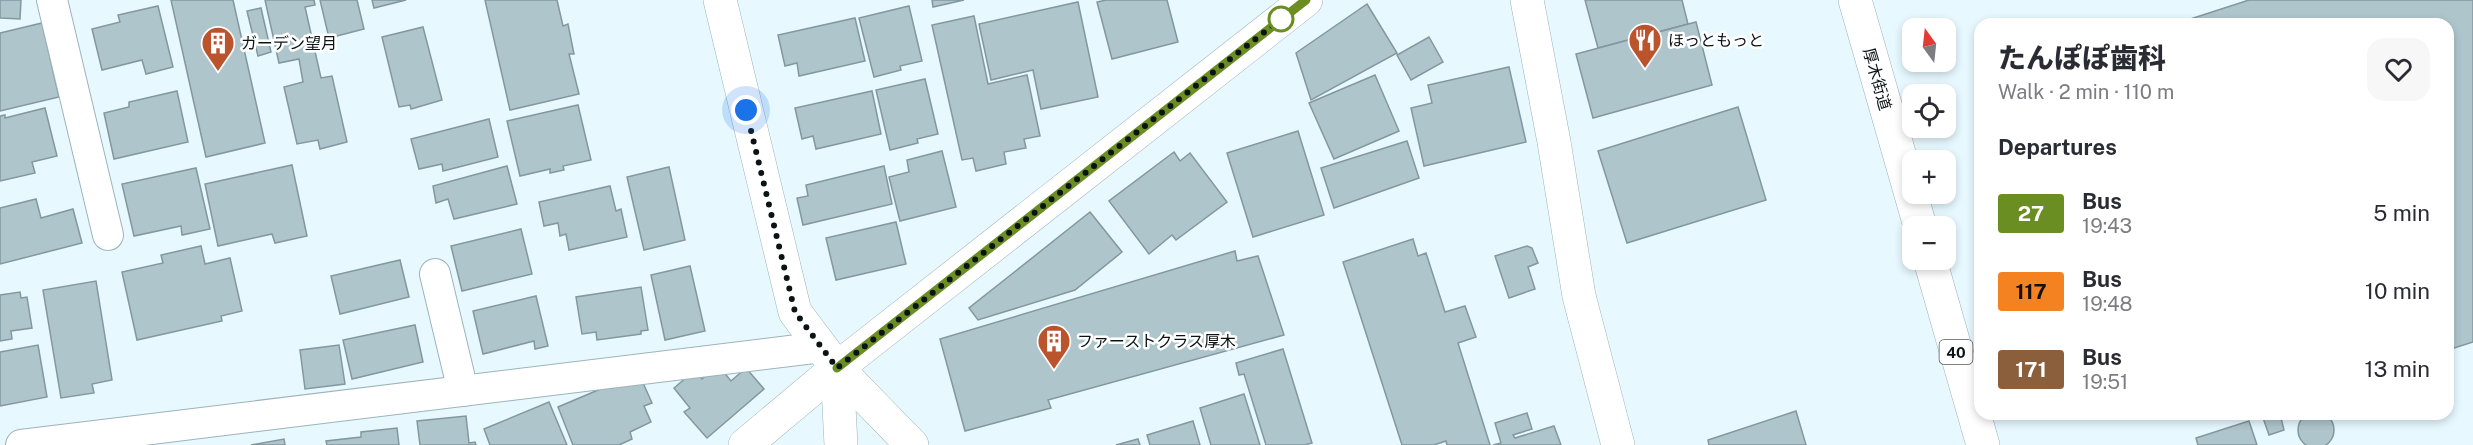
<!DOCTYPE html>
<meta charset="utf-8">
<style>
:root{--surface:#fff;--page:#f7f7f7;--text:#2b2b33;--muted:#7c7c81}
body{margin:0;font-family:"Public Sans","Noto Sans JP",sans-serif;background:var(--page);color:var(--text);height:100vh;display:flex;flex-direction:column;font-size:22px;white-space:nowrap}
*{box-sizing:border-box;margin:0}
p{font-size:20px;color:var(--muted)}
.icon{flex:none;width:33px;height:33px;fill:none;stroke:currentColor;stroke-width:2;stroke-linecap:round;stroke-linejoin:round}
.map{position:relative;flex:1;overflow:hidden}
.details{position:absolute;left:1974px;top:18px;width:480px;height:402px;display:flex;flex-direction:column;background:var(--surface);border-radius:18px;box-shadow:0 3px 9px #0003}
.details>*{flex:none}
.badge{padding:0 12px;border-radius:4px;font-size:21px;line-height:39px}
.needle{width:39px;rotate:345deg}
.fabs{position:absolute;left:1902px;top:18px;display:grid;gap:12px}
.fabs a{display:grid;place-items:center;width:54px;height:54px;border-radius:12px;background:var(--surface);box-shadow:0 3px 9px #0003;font-size:30px}
.you{position:absolute;width:30px;height:30px;margin:-15px;border:4px solid #fff;border-radius:50%;background:#1a73e8;box-shadow:0 0 0 9px #1a73e833}
.map>.badge{position:absolute;translate:-50% -50%;box-shadow:0 0 0 3px #fff}
h2{padding:0 24px;font-size:22px;line-height:54px}
.round{display:grid;place-items:center;flex:none;width:63px;height:63px;border-radius:18px;background:var(--page)}
.summary{display:flex;align-items:center;justify-content:space-between;height:102px;padding:0 24px}
h1{font-size:28px;font-weight:800;line-height:45px}
ul{padding:0;list-style:none}
li{display:flex;align-items:center;gap:18px;height:78px;padding:0 24px}
li div{flex:1}
li b{display:block;font-size:22px}
li em{font-style:normal}
li .badge{min-width:66px;font-weight:700;text-align:center}
.map>svg:first-child{display:block}
.building{fill:#afc5cc;stroke:#83979f;stroke-width:1.5}
.lines{fill:none;stroke-linecap:round;stroke-linejoin:round}
.lane-casing{stroke:#9db3ba;stroke-width:32}
.street-casing{stroke:#9db3ba;stroke-width:34}
.secondary-casing{stroke:#9db3ba;stroke-width:34}
.primary-casing{stroke:#9db3ba;stroke-width:34}
.lane{stroke:#fff;stroke-width:30}
.street{stroke:#fff;stroke-width:33}
.secondary{stroke:#fff;stroke-width:33}
.primary{stroke:#fff;stroke-width:33}
.line-casing{stroke:#fff;stroke-width:14}
.line{stroke:#6b8e23;stroke-width:9}
.walk{stroke:#0b1315;stroke-width:6;stroke-dasharray:0 10.8}
.stop-dot{fill:#fff;stroke:#6b8e23;stroke-width:3}
.labels{text-anchor:middle;dominant-baseline:central;stroke-width:5;stroke-linejoin:round;paint-order:stroke}
.shield{fill:#fff;stroke:#545a5b;stroke-width:1.5}
.shield-label{font-size:15px;font-weight:bold;fill:#0b1315}
.poi-label{font-size:16px;fill:#0b1315;stroke:#fff;text-anchor:start}
.street-label{font-size:16px;fill:#0b1315;stroke:#fff}
</style>
<div class="map">
<svg width="2473" height="445" viewBox="0 0 2473 445">
<rect width="100%" height="100%" fill="#e7f9ff"/>
<!-- building -->
<g class="building">
<path d="M0,0H21L20,19L0,18Z"/>
<path d="M171,0H233L265,143L206,157Z"/>
<path d="M265,0H314L315,5L305,7L321,78L332,76L347,142L320,149L318,140L297,144L284,87L303,82L299,59L279,63Z"/>
<path d="M320,0H357L364,29L329,38Z"/>
<path d="M372,0H406L374,8Z"/>
<path d="M485,0H557L563,26L568,24L574,54H569L579,94L510,110Z"/>
<path d="M932,0H964L933,7Z"/>
<path d="M1106,0H1167L1178,42L1112,59L1097,2Z"/>
<path d="M1585,0H1682L1688,24L1598,48Z"/>
<path d="M2249,0H2473V342L2448,350V24H2175Z"/>
<path d="M1078,2L1098,97L1041,109L1033,70L991,80L979,24Z"/>
<path d="M1367,4L1397,53L1311,100L1296,53Z"/>
<path d="M158,6L173,67L146,74L142,60L102,70L92,29L120,22L118,15Z"/>
<path d="M909,6L922,61L900,66L901,70L874,77L859,18Z"/>
<path d="M261,8L271,52L258,56L247,11Z"/>
<path d="M974,16L988,84L1027,75L1040,136L1024,139L1026,148L1004,152L1006,164L976,171L973,158L962,160L932,25Z"/>
<path d="M855,18L865,61L799,76L797,63L785,66L778,35Z"/>
<path d="M1696,22L1712,85L1593,118L1576,54Z"/>
<path d="M42,23L59,97L0,111V33Z"/>
<path d="M423,27L442,100L411,109L410,105L399,107L382,37Z"/>
<path d="M1429,37L1443,62L1411,80L1397,55Z"/>
<path d="M1509,67L1526,142L1424,166L1411,108L1432,103L1428,85Z"/>
<path d="M1375,75L1399,131L1334,159L1309,103Z"/>
<path d="M925,79L938,134L917,139L918,143L890,150L876,90Z"/>
<path d="M177,91L188,142L114,159L104,113L129,107V102Z"/>
<path d="M872,91L881,134L816,149L813,136L802,139L795,108Z"/>
<path d="M578,105L591,160L563,166L564,170L550,173V169L520,176L507,121Z"/>
<path d="M1738,107L1766,200L1627,243L1598,151Z"/>
<path d="M45,108L57,156L32,162L35,173L0,181V116L5,115V118Z"/>
<path d="M489,119L498,157L443,171L442,164L419,169L411,139Z"/>
<path d="M1298,131L1324,215L1253,237L1227,153Z"/>
<path d="M1407,141L1419,178L1334,208L1321,168Z"/>
<path d="M942,151L956,207L900,221L889,177L909,172L907,160Z"/>
<path d="M1174,152L1180,161L1190,153L1227,202L1176,240L1172,235L1149,254L1109,201Z"/>
<path d="M292,165L307,236L275,243L272,234L218,246L205,184Z"/>
<path d="M507,166L517,204L454,219L448,199L436,203L433,186Z"/>
<path d="M884,166L892,204L803,225L797,198L808,196L806,185Z"/>
<path d="M669,167L685,240L644,250L627,177Z"/>
<path d="M196,168L210,229L182,235L181,226L134,236L122,184Z"/>
<path d="M610,186L616,211L621,209L627,237L569,250L566,234L560,236L558,223L544,226L539,202Z"/>
<path d="M36,199L41,218L73,209L82,243L0,264V208Z"/>
<path d="M1090,212L1122,252L1075,290L978,320L969,308Z"/>
<path d="M896,222L906,264L836,280L826,238Z"/>
<path d="M521,229L532,274L462,291L451,246Z"/>
<path d="M1413,239L1418,256L1426,253L1445,312L1465,306L1476,337L1458,343L1490,445H1447L1446,441L1434,445H1402L1343,262Z"/>
<path d="M201,246L205,264L230,258L242,311L221,316L222,321L137,340L122,272L163,263L161,255Z"/>
<path d="M1527,246L1532,248L1538,263L1528,267L1535,289L1509,298L1495,256Z"/>
<path d="M1235,251L1237,261L1258,256L1284,335L1048,400L1051,408L965,431L940,339Z"/>
<path d="M400,260L409,297L340,314L331,276Z"/>
<path d="M690,266L705,331L665,340L651,275Z"/>
<path d="M96,281L112,380L92,384L94,393L61,398L43,290Z"/>
<path d="M641,287L648,330L641,331V334L597,340L596,332L582,334L576,297Z"/>
<path d="M20,292L21,298L27,297L32,328L11,331L12,339L0,341V295Z"/>
<path d="M536,296L548,346L535,349L534,341L483,354L473,311Z"/>
<path d="M415,325L423,362L352,379L343,340Z"/>
<path d="M38,345L47,397L0,406V352Z"/>
<path d="M339,345L345,384L305,389L300,350Z"/>
<path d="M1283,349L1312,443L1305,445H1266L1244,374L1239,375L1236,363Z"/>
<path d="M718,365L731,381L746,368L764,389L707,438L684,412L690,408L674,388L695,370L702,379Z"/>
<path d="M640,376L652,403L644,406L651,422L630,432L632,439L619,445H573L558,407L610,385L612,388Z"/>
<path d="M1244,394L1260,445H1211L1200,408Z"/>
<path d="M549,402L567,445H490L484,429Z"/>
<path d="M1796,411L1806,445H1709L1708,440Z"/>
<circle cx="2316" cy="430" r="18"/>
<path d="M1527,413L1532,429L1513,435L1515,438L1554,426L1561,445H1493L1501,443L1495,423Z"/>
<path d="M2280,414L2284,430L2269,435L2262,415Z"/>
<path d="M466,416L469,443L475,442L476,445H420L417,421Z"/>
<path d="M1193,421L1200,445H1150L1147,435Z"/>
<path d="M2249,421L2257,445H2198L2196,438Z"/>
<path d="M397,428L399,445H327L326,441L361,437V432Z"/>
<path d="M284,439L285,445H251Z"/>
<path d="M1138,439L1140,445H1116Z"/>
</g>
<g class="lines">
<defs>
<g id="lane">
<path d="M52,0L108,235"/>
<path d="M435,274L463,391"/>
<path d="M21,445L822,347"/>
</g>
<g id="street">
<path d="M720,0L795,312L837,368L912,445"/>
<path d="M1527,0L1554,142L1579,296L1618,445"/>
<path d="M837,368L841,445"/>
<path d="M745,445L837,368"/>
</g>
<path id="secondary" d="M837,368L1306,0"/>
<g id="primary">
<path d="M1855,0L1920,226"/>
<path d="M1930,260L1983,445"/>
</g>
</defs>
<!-- lane casing -->
<use href="#lane" class="lane-casing"/>
<!-- street casing -->
<use href="#street" class="street-casing"/>
<!-- secondary casing -->
<use href="#secondary" class="secondary-casing"/>
<!-- primary casing -->
<use href="#primary" class="primary-casing"/>
<!-- lane -->
<use href="#lane" class="lane"/>
<!-- street -->
<use href="#street" class="street"/>
<!-- secondary -->
<use href="#secondary" class="secondary"/>
<!-- primary -->
<use href="#primary" class="primary"/>
</g>
<g class="lines">
<defs>
<path id="line" d="M837,368L1306,0"/>
</defs>
<!-- line casing -->
<use href="#line" class="line-casing"/>
<!-- line -->
<use href="#line" class="line"/>
<!-- walk -->
<path class="walk" d="M746,110L795,312L837,368L1281,19"/>
</g>
<!-- icons -->
<defs>
<symbol id="restaurant-pin" viewBox="-11 -11 22 30"><path d="M0 17L-7.5 6A9.5 9.5 0 1 1 7.5 6Z" fill="#bb532c" stroke="#fff"/><path d="M-5-6h1v4h1v-4h1v4h1v-4h1v5L-1.5 .5V6h-2V.5L-5-1ZM5-6V6H3V1.5H1.5Q1.5-4 5-6Z" fill="#fff"/></symbol>
<symbol id="building-pin" viewBox="-11 -11 22 30"><path d="M0 17L-7.5 6A9.5 9.5 0 1 1 7.5 6Z" fill="#bb532c" stroke="#fff"/><path d="M-4-6H4V6H1V3H-1V6H-4ZM-2.5-4.3h1.7v1.8h-1.7ZM.8-4.3h1.7v1.8H.8ZM-2.5-1h1.7V.8h-1.7ZM.8-1h1.7V.8H.8Z" fill="#fff"/></symbol>
</defs>
<g fill-rule="evenodd">
<use href="#restaurant-pin" x="1626" y="21" width="38" height="52"/>
<use href="#building-pin" x="199" y="24" width="38" height="52"/>
<use href="#building-pin" x="1035" y="322" width="38" height="52"/>
</g>
<!-- markers -->
<circle class="stop-dot" cx="1281" cy="19" r="12"/>
<g class="labels">
<!-- shield labels -->
<rect class="shield" x="1939.5" y="340" width="33" height="24" rx="4.5"/>
<g class="shield-label">
<text x="1956" y="352">40</text>
</g>
<!-- poi labels -->
<g class="poi-label">
<text x="1668" y="40">ほっともっと</text>
<text x="241" y="43">ガーデン望月</text>
<text x="1077" y="341">ファーストクラス厚木</text>
</g>
<!-- street labels -->
<g class="street-label">
<text transform="translate(1877 79) rotate(74)">厚木街道</text>
</g>
</g>
</svg>
<div class="fabs">
<a><svg class="needle" viewBox="-14 -14 28 28"><path d="M0-13l5 13h-10z" fill="#e53935"/><path d="M0 13l5-13h-10z" fill="#7c7c81"/></svg></a>
<a><svg class="icon" aria-label="locate" viewBox="0 0 24 24"><circle cx="12" cy="12" r="6"/><path d="M12 2v4M12 18v4M2 12h4M18 12h4"/></svg></a>
<a>+</a>
<a>−</a>
</div>
<div class="you" style="left:746px;top:110px"></div>
<section class="details">
<div class="summary"><div><h1>たんぽぽ歯科</h1><p>Walk · 2 min · 110 m</p></div><a class="round"><svg class="icon" aria-label="heart" viewBox="0 0 24 24"><path d="M12 20l-8-8c-3-5 5-10 8-4 3-6 11-1 8 4z"/></svg></a></div>
<h2>Departures</h2>
<ul>
<li><span class="badge" style="background:#6b8e23;color:#fff">27</span><div><b>Bus</b><p>19:43</p></div><em>5 min</em></li>
<li><span class="badge" style="background:#f58220;color:#111">117</span><div><b>Bus</b><p>19:48</p></div><em>10 min</em></li>
<li><span class="badge" style="background:#8b5e3c;color:#fff">171</span><div><b>Bus</b><p>19:51</p></div><em>13 min</em></li>
</ul>
</section>
</div>
